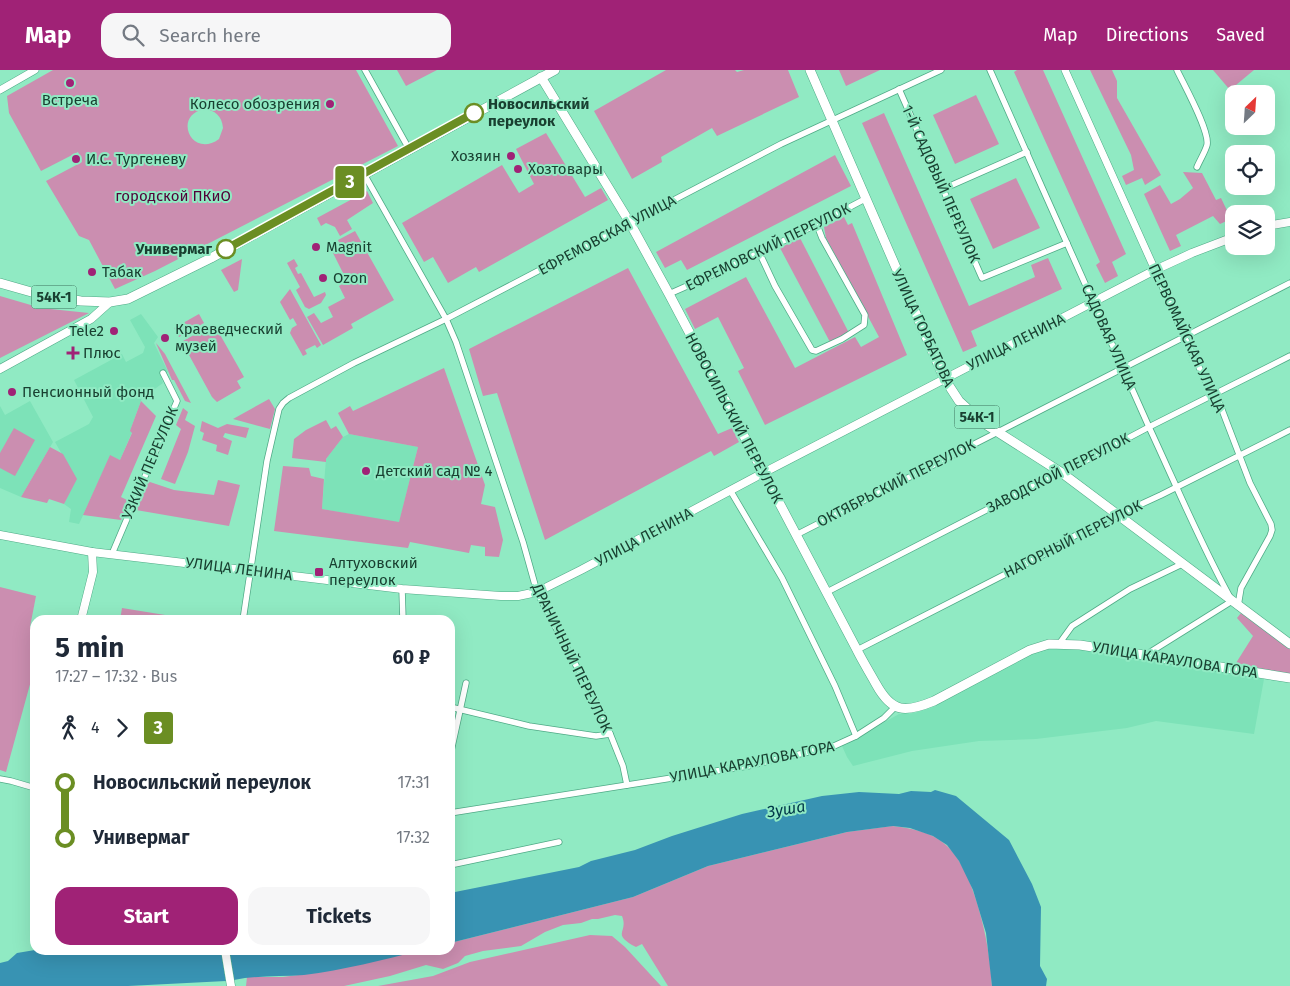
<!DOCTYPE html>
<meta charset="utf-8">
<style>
:root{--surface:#fff;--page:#f6f6f7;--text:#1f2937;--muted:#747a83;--accent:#a02276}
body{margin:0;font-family:"Fira Sans",sans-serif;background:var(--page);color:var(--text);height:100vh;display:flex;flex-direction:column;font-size:19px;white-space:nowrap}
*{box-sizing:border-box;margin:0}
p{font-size:16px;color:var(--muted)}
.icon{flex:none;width:28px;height:28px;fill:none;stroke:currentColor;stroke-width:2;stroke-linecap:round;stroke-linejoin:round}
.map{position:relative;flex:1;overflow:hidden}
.side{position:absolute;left:30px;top:545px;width:425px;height:340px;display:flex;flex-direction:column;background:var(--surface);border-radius:15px;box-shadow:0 5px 20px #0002}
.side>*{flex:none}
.badge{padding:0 10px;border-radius:4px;font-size:18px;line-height:32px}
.needle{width:32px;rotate:25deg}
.buttons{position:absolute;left:1225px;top:15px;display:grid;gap:10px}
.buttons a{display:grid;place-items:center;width:50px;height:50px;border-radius:10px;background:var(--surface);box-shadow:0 5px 20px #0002;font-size:25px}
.map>.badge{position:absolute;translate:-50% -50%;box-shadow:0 0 0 2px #fff}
.legs{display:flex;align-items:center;gap:8px;height:55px;padding:0 25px;font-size:16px}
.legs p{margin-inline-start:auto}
.summary{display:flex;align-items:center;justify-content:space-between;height:85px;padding:0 25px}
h1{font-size:28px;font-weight:700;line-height:38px}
.cta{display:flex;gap:10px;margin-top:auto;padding:10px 25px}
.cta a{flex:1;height:58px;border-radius:15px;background:var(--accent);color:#fff;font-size:20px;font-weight:700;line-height:58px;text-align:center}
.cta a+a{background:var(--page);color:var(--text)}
ul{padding:0 25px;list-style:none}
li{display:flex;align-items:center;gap:18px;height:55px;font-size:19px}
li i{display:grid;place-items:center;width:8px;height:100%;margin:0 6px;background:currentColor}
li i::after{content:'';width:12px;height:12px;margin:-6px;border:4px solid;border-radius:50%;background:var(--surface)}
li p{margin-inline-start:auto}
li:first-child i{background:linear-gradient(#0000 50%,currentColor 0)}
li:last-child i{background:linear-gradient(currentColor 50%,#0000 0)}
header{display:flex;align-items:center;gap:30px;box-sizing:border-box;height:70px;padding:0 25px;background:var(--accent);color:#fff}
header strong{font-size:24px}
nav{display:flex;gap:28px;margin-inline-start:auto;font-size:18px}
.search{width:350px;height:45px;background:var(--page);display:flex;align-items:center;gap:12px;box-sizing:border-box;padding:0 18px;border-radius:15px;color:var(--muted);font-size:19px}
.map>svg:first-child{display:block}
.built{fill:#7de2b8}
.green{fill:#cb8eb0;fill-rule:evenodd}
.water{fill:#3893b3}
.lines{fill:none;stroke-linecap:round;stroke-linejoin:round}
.minor-casing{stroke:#4faa86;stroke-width:7}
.tertiary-casing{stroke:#4faa86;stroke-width:8}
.secondary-casing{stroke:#4faa86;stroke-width:9}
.primary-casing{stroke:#4faa86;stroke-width:10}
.minor{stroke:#fff;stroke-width:5.5}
.tertiary{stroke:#fff;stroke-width:7}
.secondary{stroke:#fff;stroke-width:8}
.primary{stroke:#fff;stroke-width:9}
.line-1-casing{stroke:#fff;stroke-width:11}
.line-1{stroke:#6b8e23;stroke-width:8}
.poi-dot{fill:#a02276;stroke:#90eac3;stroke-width:2}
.stop-1-dot{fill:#fff;stroke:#6b8e23;stroke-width:2.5}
.labels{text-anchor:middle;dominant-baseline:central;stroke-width:4;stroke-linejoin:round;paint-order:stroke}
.shield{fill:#90eac3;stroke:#3d735d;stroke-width:1}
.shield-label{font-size:14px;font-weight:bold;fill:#194031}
.poi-label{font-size:15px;fill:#194031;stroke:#90eac3;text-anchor:start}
.stop-label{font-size:15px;font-weight:bold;fill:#194031;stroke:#90eac3;text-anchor:start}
.street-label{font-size:15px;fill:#194031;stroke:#90eac3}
.park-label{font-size:15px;fill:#510239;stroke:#90eac3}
.water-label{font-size:16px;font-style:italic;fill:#003748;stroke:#90eac3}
</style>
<header>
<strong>Map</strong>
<div class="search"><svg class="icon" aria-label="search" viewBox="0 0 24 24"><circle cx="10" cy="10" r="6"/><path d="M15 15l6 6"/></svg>Search here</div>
<nav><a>Map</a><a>Directions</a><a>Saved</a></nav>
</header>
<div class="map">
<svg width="1290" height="916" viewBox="0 0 1290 916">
<rect width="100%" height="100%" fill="#90eac3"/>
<!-- built -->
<g class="built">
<path d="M141,244L158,267L154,273L168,302L161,307L163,313L142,328L131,358L132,362L120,390L110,386L79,454L69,452L71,439L64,434L76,409L55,372L89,354L93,347L74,310L122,284L126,292L143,283L145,277L130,250Z"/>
<path d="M30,331L53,372L21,427L0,418V336L5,345Z"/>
<path d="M349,364L418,377L399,453L322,439L326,389L343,367Z"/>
<path d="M1064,577L1264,609L1254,664L1156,651L1127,658L1036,669L979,671L912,681L853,696L847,687L842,676L899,644L914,643L931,638L1026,587L1048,578Z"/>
</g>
<!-- green -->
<g class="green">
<path d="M53,0H356L398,76L155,201L115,219L89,170L79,166L46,111L82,92L78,82L41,101L9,43L7,26ZM204,39C215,40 222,46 223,58L219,69C192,89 172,46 204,39Z"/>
<path d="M397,0H437L406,16Z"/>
<path d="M666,0H735L737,2L744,0H788L799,27L717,66L712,58L661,87L662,92L632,109L594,41Z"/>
<path d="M839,0H880L846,16Z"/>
<path d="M1017,0H1043L1126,184L1112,192L1118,206L1105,213L1096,195L1100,192L1014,2Z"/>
<path d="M1090,0H1112L1117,11V28L1161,105L1145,115L1142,108L1126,115L1122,106L1134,100L1131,85Z"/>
<path d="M1213,0H1254L1230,20Z"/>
<path d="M976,25L999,74L955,94L933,45Z"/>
<path d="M884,43L969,236L1035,207L1031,195L1048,188L1062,219L971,261L977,276L963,282L862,53Z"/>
<path d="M546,63L585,127L601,118L608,130L479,202L476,197L448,213L433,187L424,192L402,153L502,95L519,123L534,114L516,79Z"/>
<path d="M835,85L851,116L687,200L681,190L665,198L656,182Z"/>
<path d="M1183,102L1202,103L1216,130L1221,128L1231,149L1220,154L1213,146L1176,165L1181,176L1170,181L1144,124L1160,115L1171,134L1180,129L1193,118Z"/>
<path d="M1016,108L1040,158L993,179L970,129Z"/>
<path d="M367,121L373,133L347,150L352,159L340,166L335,157L326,153L321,156L317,148Z"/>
<path d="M844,147L848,155L852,153L907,285L765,355L738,301L744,298L718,247L695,259L685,239L746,207L795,298L855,267L861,277L879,267L826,168L824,157Z"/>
<path d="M355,161L394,230L351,254L353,258L323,275L307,247L314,243L321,253L333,247L328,237L345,228L339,216L347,211L331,179L340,175L338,170Z"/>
<path d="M800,168L849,263L830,272L780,178Z"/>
<path d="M242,189L238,220L234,222L221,200Z"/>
<path d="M294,189L298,196L295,198L298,204L301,203L314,227L325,222L326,225L321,233L309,239L305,237L296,220L300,217L287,193Z"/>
<path d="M628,198L718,364L732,358L739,372L714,386L711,381L545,470L497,323L483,326L469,279Z"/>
<path d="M290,219L321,275L317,278L315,275L305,280L307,284L303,286L290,263L292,258L297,255L293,248L290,250L280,232Z"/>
<path d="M0,226L41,238L89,243L0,288Z"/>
<path d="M199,244L204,253L179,267L174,258Z"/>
<path d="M214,254L244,307L237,311L241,318L217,332L212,327L183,274V271Z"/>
<path d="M156,273L165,284L191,333L185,331L174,310H172Z"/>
<path d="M444,298L485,415L481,434L495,437L503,470L499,487L485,486V477L471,475L469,483L410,472L408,478L274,461L283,396L309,398L311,406L324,409L322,439L399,452L418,377L349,364L338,343L350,336L353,341Z"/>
<path d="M269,329L275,339L270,359L233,349Z"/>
<path d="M141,331L156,346L121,427L129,431L121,450L83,445L110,385L120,390L132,363L130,361L131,358Z"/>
<path d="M183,338L188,342L185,350L195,356L188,382L175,414L161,409L181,359L176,355Z"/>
<path d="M326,350L331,359L336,356L343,367L326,389V392L292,388L294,369L306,360Z"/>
<path d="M202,351L218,358L227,354L249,358L246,368L225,363L223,367L232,371L228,385L216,381L217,375L202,370L204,363L200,361Z"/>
<path d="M14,358L35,370L15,406L0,398V383Z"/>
<path d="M50,377L63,384L77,409L64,434L49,429L47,433L21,427Z"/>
<path d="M218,410L240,415L229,456L136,440L147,411L174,420L214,425Z"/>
<path d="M0,517L36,526L30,557L35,558V596L6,702L0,700Z"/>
<path d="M122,538L196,550H120Z"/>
<path d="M1241,543L1290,578V605L1236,593L1253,566L1237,548Z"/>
<path d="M892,756C911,758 932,762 946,775C975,800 991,879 992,916H668L642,874L636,877C610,863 629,863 622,846L615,845L598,849H592L581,853L563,855L545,862L521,876L483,881L465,886L458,893L443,899L426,895L390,906L344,916H246L247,907H283L321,902L422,880H450V873L633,827L708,796L847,762Z"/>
<path d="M590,865L612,866L625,877L661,916H378L433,906L470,892Z"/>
</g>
<!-- water -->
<g class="water">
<path d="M935,720L956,726L1009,770L1032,814L1041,837L1040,896L1047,909L1046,916H992L986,863L973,820L959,791L947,775L933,766L910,758L893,756L847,762L708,796L633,827L450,873V823L579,797L591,791L635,780L672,766L742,744L822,726L859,722L899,724L911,721L931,722Z"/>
<path d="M35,880H221L226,911L128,916H0V893L8,891L17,883Z"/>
<path d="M229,880H422C383,890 343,900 304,905C281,907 257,905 234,910Z"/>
</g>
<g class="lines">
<defs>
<g id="minor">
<path d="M365,0L409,79"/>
<path d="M990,0C1043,119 1095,238 1149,357C1176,415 1201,475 1232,531L1144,586"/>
<path d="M1177,0C1184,15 1210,61 1207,75C1205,82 1200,90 1197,97"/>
<path d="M899,19L982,208L1067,173"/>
<path d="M364,104L446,249L456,272L523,472L537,522L603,646L623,696L627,715"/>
<path d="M943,119L1027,82"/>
<path d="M760,184L775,216L812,280L816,281L842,269L864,255L865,245L822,168L817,155"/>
<path d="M1155,200L1184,266L1212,324L1219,332L1250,413L1271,454L1272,460L1270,466L1241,518L1238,536"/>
<path d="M669,224C736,195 801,163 865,129"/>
<path d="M730,420L782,508L835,616L856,666"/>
<path d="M796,465L1290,213"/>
<path d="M112,484L177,331L163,303"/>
<path d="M402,519L403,550"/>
<path d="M827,522L1029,418L1062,403L1149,357L1290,286"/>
<path d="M243,550L267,391L279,339L283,333L289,328L354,293L446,249L781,74L941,0"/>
<path d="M1059,574L1072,556L1130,519L1182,494"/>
<path d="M857,580L1039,487L1083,461L1161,425L1290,360"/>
<path d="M450,637L529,656L596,666L610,664"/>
<path d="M450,686L466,613"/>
<path d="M0,709L11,711L35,718"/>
<path d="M450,743L748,696L834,676L856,666L884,648L895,637"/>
<path d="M450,795L559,772"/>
</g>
<g id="tertiary">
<path d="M1065,0L1155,200"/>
<path d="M0,20L35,0"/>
</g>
<g id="secondary">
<path d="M1266,156L1290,152"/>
<path d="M0,299L91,249L110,232"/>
<path d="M0,465L92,482L402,519L501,526H518L537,522L581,500L763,403L1155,200L1192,183L1234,167"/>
<path d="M81,550L93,502L92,482"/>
<path d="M225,880L231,916"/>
</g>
<g id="primary">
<path d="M810,0L944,308L959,331L982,352L1062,403L1290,574"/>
<path d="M541,7L630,153L669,224L857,580C863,592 870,603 876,614C892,643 905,643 934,631L1030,580L1049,574L1080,575L1290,608"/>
<path d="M0,213L42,225L81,231L110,232L128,229L211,188L555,0"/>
</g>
</defs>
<!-- minor casing -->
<use href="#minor" class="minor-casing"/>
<!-- tertiary casing -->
<use href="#tertiary" class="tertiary-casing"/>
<!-- secondary casing -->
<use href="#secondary" class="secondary-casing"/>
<!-- primary casing -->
<use href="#primary" class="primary-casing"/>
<!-- minor -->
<use href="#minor" class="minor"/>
<!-- tertiary -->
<use href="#tertiary" class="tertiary"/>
<!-- secondary -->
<use href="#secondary" class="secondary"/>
<!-- primary -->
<use href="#primary" class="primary"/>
</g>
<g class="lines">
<defs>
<path id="line-1" d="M226,179L474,43"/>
</defs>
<!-- line-1 casing -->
<use href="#line-1" class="line-1-casing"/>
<!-- line-1 -->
<use href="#line-1" class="line-1"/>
</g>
<!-- markers -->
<g class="poi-dot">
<circle cx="70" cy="13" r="5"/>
<circle cx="330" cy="34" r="5"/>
<circle cx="511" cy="86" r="5"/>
<circle cx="76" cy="89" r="5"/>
<circle cx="518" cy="99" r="5"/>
<circle cx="316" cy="177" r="5"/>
<circle cx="92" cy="202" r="5"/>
<circle cx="323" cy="208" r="5"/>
<circle cx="114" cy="261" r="5"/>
<circle cx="165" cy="268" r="5"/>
<path d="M70.5 275.5h5v5h5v5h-5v5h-5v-5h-5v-5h5z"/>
<circle cx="12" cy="322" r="5"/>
<circle cx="366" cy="401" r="5"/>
<rect x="314" y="497" width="10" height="10" rx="2.5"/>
</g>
<g class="stop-1-dot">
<circle cx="474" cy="43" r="9"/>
<circle cx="226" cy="179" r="9"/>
</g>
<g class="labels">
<!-- shield labels -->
<g class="shield">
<rect x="31.5" y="215.5" width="45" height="23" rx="4"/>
<rect x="954.5" y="335.5" width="45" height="23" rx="4"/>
</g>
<g class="shield-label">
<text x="54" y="227">54К-1</text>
<text x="977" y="347">54К-1</text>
</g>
<!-- poi labels -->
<g class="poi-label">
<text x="70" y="30" text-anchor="middle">Встреча</text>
<text x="320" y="34" text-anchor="end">Колесо обозрения</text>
<text x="501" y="86" text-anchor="end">Хозяин</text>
<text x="86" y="89">И.С. Тургеневу</text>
<text x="528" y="99">Хозтовары</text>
<text x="326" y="177">Magnit</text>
<text x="102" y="202">Табак</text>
<text x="333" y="208">Ozon</text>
<text x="175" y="259">Краеведческий<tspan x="175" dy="17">музей</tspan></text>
<text x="104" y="261" text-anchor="end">Tele2</text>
<text x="83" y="283">Плюс</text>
<text x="22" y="322">Пенсионный фонд</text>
<text x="376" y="401">Детский сад № 4</text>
<text x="329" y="493">Алтуховский<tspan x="329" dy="17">переулок</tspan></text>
</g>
<!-- stop labels -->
<g class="stop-label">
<text x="488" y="34">Новосильский<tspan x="488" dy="17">переулок</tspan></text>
<text x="212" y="179" text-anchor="end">Универмаг</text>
</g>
<!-- street labels -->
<g class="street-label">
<text transform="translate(941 114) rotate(66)">1-Й САДОВЫЙ ПЕРЕУЛОК</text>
<text transform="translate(607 165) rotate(-28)">ЕФРЕМОВСКАЯ УЛИЦА</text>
<text transform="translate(768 177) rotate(-26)">ЕФРЕМОВСКИЙ ПЕРЕУЛОК</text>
<text transform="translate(923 258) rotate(65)">УЛИЦА ГОРБАТОВА</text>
<text transform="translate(1109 267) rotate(66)">САДОВАЯ УЛИЦА</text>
<text transform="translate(1187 268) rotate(65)">ПЕРВОМАЙСКАЯ УЛИЦА</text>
<text transform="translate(1016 272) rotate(-27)">УЛИЦА ЛЕНИНА</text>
<text transform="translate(734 348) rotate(62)">НОВОСИЛЬСКИЙ ПЕРЕУЛОК</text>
<text transform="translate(150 393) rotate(-67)">УЗКИЙ ПЕРЕУЛОК</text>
<text transform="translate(1058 403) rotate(-27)">ЗАВОДСКОЙ ПЕРЕУЛОК</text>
<text transform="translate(896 413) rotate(-27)">ОКТЯБРЬСКИЙ ПЕРЕУЛОК</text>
<text transform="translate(644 467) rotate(-28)">УЛИЦА ЛЕНИНА</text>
<text transform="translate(1073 469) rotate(-27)">НАГОРНЫЙ ПЕРЕУЛОК</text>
<text transform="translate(239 499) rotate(7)">УЛИЦА ЛЕНИНА</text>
<text transform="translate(572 588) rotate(64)">ДРАНИЧНЫЙ ПЕРЕУЛОК</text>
<text transform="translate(1175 590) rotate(9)">УЛИЦА КАРАУЛОВА ГОРА</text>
<text transform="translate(752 692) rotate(-11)">УЛИЦА КАРАУЛОВА ГОРА</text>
</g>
<!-- park labels -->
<g class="park-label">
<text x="173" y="126">городской ПКиО</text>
</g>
<!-- water labels -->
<g class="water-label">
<text transform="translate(786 739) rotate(-9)">Зуша</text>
</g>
</g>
</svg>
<div class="buttons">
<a><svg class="needle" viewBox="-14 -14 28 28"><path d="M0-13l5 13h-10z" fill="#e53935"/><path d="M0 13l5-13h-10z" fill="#747a83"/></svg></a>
<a><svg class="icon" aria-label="locate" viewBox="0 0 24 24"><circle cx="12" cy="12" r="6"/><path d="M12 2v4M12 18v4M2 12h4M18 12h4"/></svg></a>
<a><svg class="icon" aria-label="layers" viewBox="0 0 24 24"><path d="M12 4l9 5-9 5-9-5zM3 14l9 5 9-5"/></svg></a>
</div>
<b class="badge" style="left:350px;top:112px;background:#6b8e23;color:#fff">3</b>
<section class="side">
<div class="summary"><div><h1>5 min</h1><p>17:27 – 17:32 · Bus</p></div><b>60 ₽</b></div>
<div class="legs"><svg class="icon" aria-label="walk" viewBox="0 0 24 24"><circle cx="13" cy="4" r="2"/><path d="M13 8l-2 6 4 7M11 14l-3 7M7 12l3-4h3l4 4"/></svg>4<svg class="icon" aria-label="forward" viewBox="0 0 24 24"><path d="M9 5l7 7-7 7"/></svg><b class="badge" style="background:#6b8e23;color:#fff">3</b></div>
<ul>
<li><i style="color:#6b8e23"></i><b>Новосильский переулок</b><p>17:31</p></li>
<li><i style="color:#6b8e23"></i><b>Универмаг</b><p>17:32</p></li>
</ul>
<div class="cta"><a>Start</a><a>Tickets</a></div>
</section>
</div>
